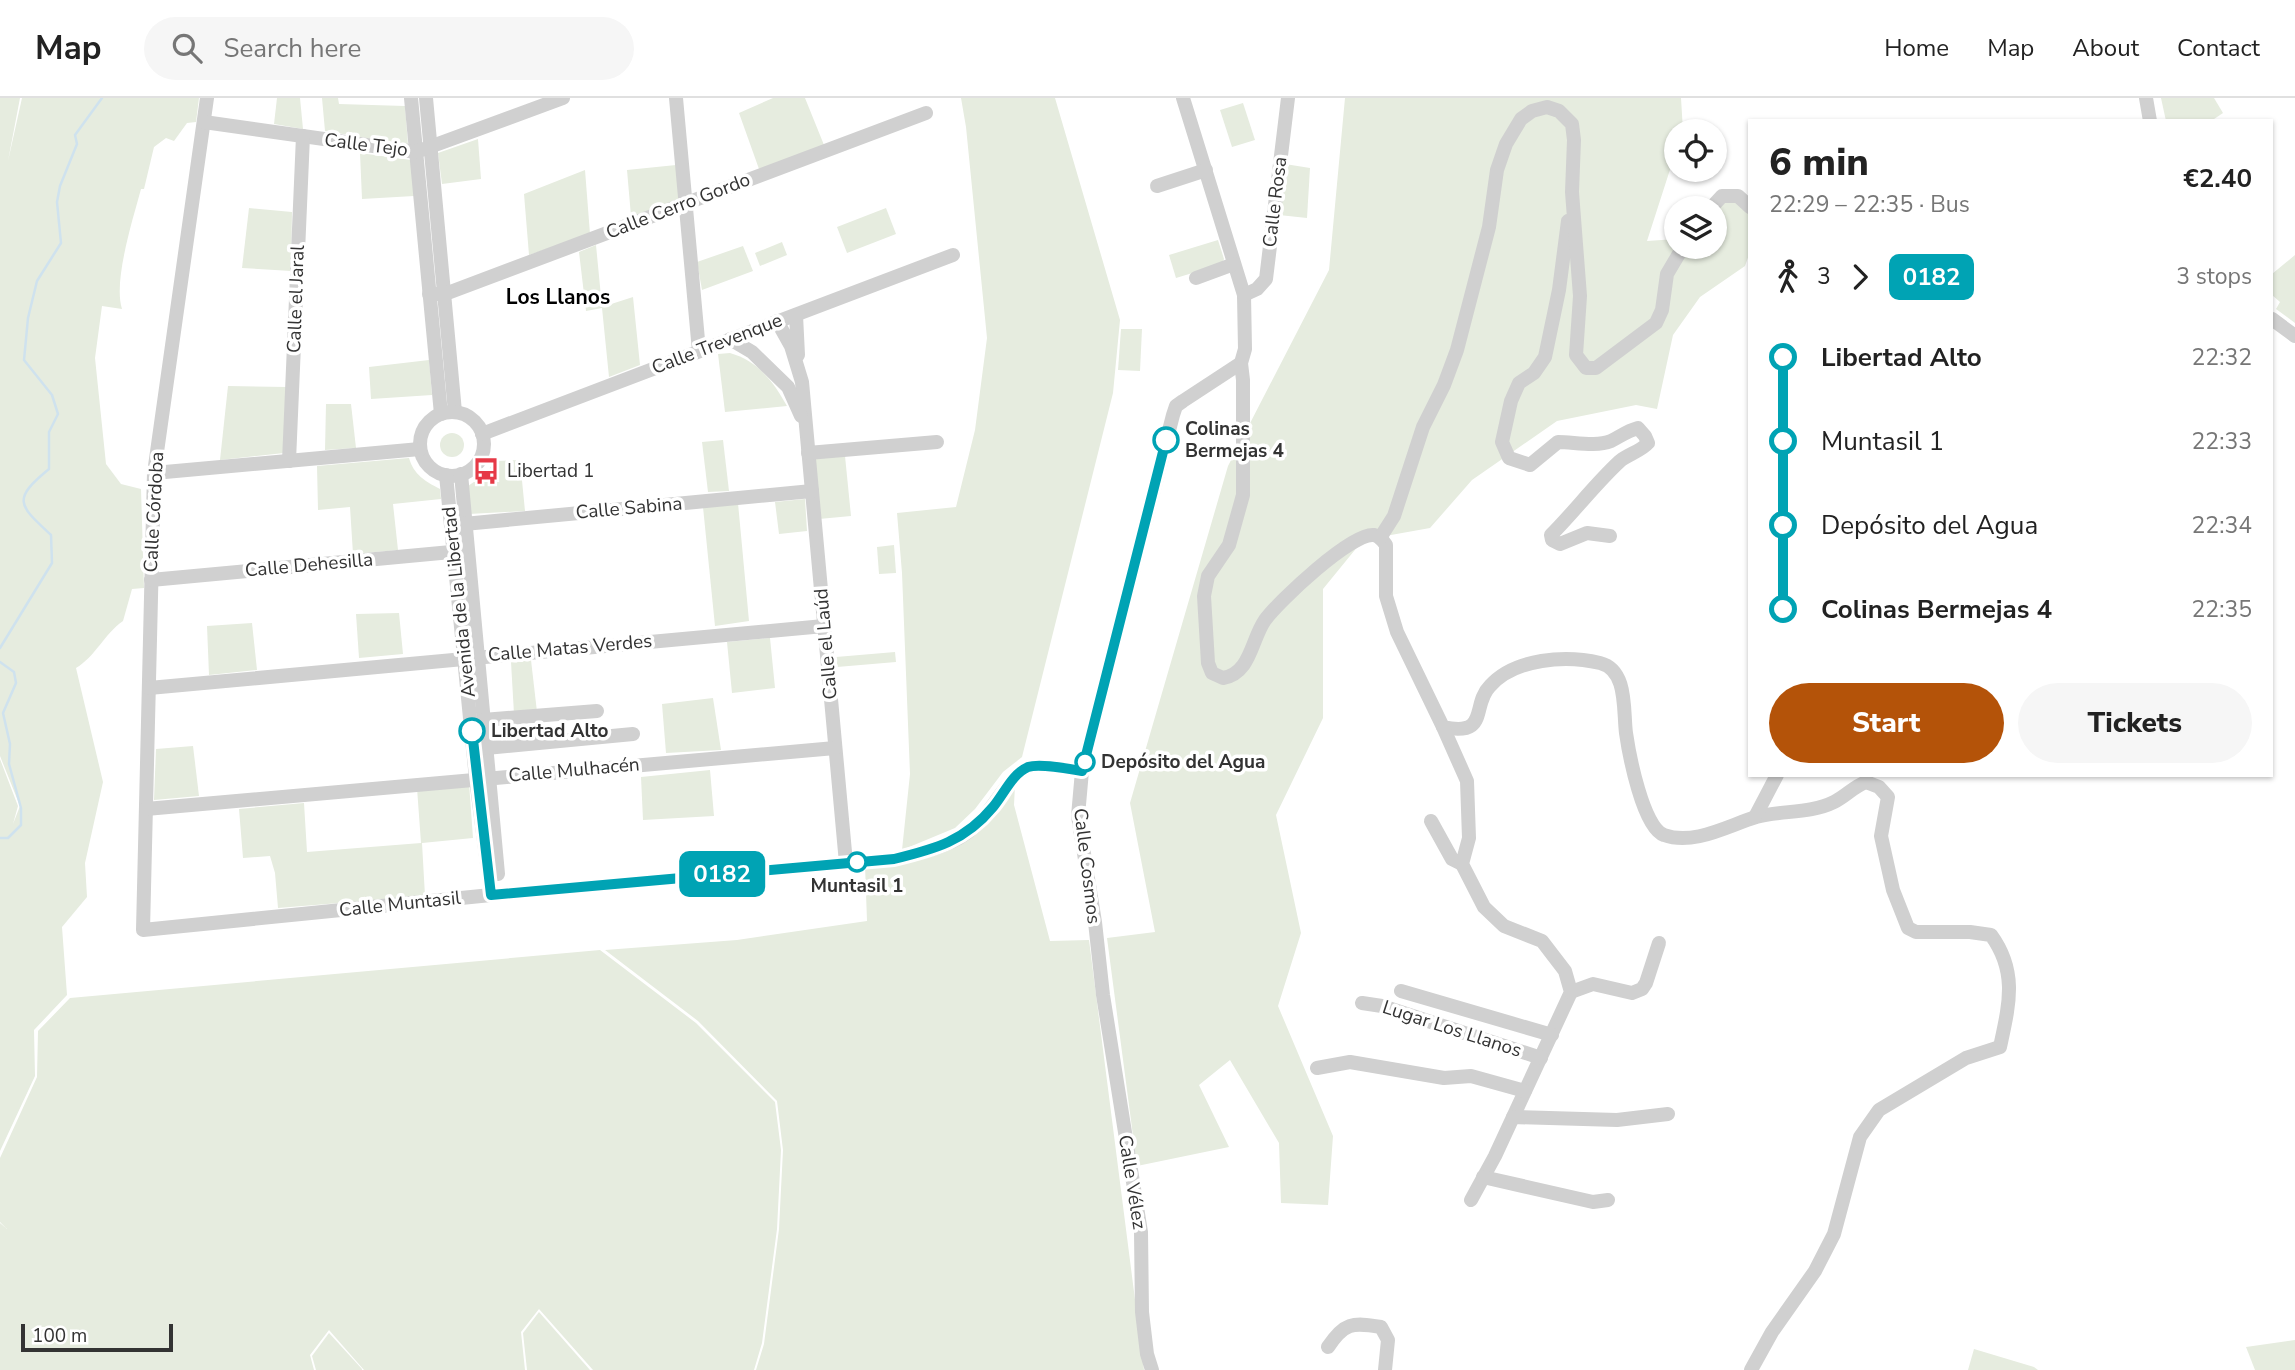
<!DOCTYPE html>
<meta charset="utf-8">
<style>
:root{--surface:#fff;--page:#f6f6f6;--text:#222;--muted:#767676;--line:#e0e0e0;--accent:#b45309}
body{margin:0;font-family:"Nunito Sans",sans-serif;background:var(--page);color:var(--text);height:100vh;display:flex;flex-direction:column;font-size:26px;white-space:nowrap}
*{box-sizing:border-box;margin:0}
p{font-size:23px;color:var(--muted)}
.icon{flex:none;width:38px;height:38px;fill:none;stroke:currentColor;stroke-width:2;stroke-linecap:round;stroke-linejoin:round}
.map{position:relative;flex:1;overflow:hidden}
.panel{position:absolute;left:1748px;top:21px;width:525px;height:658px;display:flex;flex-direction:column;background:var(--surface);border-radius:0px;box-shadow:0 2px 5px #0004}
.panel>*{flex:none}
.badge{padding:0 14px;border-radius:10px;font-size:24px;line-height:46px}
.fabs{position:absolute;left:1664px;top:21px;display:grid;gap:14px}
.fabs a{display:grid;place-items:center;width:63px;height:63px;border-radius:50%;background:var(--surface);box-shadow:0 2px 5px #0004;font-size:35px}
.scale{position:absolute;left:21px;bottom:18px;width:152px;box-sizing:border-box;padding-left:7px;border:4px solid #333;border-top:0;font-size:19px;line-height:24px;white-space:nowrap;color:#333;-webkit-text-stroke:5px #fff;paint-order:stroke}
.map>.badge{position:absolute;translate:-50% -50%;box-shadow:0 0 0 4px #fff}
.legs{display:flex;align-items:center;gap:10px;height:77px;padding:0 21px;font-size:23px}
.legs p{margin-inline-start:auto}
.head{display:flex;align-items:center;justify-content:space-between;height:119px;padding:0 21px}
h1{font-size:38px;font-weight:800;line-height:52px}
.primary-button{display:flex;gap:14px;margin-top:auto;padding:14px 21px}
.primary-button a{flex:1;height:80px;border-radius:42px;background:var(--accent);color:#fff;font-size:28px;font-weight:800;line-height:80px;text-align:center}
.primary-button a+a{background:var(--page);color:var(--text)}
ul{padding:0 21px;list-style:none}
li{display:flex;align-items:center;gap:24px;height:84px;font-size:26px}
li i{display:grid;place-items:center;width:10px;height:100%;margin:0 9px;background:currentColor}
li i::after{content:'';width:18px;height:18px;margin:-9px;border:5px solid;border-radius:50%;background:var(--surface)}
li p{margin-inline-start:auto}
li:first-child i{background:linear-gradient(#0000 50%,currentColor 0)}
li:last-child i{background:linear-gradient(currentColor 50%,#0000 0)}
header{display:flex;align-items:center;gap:42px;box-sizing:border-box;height:98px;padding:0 35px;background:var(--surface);border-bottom:2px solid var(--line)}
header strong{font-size:33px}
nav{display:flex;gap:38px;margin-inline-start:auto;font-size:24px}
.search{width:490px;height:63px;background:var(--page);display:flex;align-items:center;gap:18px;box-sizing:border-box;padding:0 24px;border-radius:38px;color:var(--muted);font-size:26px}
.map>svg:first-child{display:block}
.green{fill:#e6ecdf}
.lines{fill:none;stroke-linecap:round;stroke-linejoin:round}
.stream{stroke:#cfe2ee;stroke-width:2.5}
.minor{stroke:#d0d0d0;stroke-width:14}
.line-1-casing{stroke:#fff;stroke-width:16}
.line-1{stroke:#00a3b4;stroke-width:10}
.stop-1-dot{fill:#fff;stroke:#00a3b4;stroke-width:3.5}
.labels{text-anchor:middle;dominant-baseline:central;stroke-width:7;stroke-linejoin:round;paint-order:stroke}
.street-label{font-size:19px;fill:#333;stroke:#fff}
.stop-label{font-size:19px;font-weight:bold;fill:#333;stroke:#fff;text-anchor:start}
.poi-label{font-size:19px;fill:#333;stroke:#fff;text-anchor:start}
.neighbourhood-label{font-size:21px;font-weight:bold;fill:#000;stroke:#fff}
</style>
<header>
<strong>Map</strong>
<div class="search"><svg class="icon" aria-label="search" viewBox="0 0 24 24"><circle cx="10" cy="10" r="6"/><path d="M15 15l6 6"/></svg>Search here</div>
<nav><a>Home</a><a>Map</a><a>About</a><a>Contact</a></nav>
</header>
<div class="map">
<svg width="2295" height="1272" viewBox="0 0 2295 1272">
<rect width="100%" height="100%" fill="#fff"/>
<!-- green -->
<g class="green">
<path d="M0,0H20L8,63L22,0H199L196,24L187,25L174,43L166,40L154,49L144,91H141C133,121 113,183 122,211L102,208L95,260L106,366L121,386L141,391L144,490L132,491L123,523C104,536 96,558 76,570L103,684L85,765L87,799L62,829L67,897L34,932L35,978L0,1053V661L18,708L13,726L20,708L0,658Z"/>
<path d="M277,0H300L303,31L274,26Z"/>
<path d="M322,0H338L339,6L405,8L408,47L325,33Z"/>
<path d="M773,0H805L824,47L759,71L739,15Z"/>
<path d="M961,0H1055L1120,222L1113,295L1022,659L1003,674L975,711L955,730L902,752L910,676L902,475L897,415L956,409L975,332L987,240L966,29Z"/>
<path d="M1345,0H1681L1683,33H1676V53L1647,143L1676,141V149H1715V110L1719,97L1750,102V154L1745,168L1700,199L1673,237L1657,311L1636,307L1557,323L1472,382L1430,430L1363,442L1323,491V620L1276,717L1301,835L1278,908L1333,1038L1328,1107L1281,1105L1279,1045L1230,962L1199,987L1229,1049L1137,1068L1107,840L1155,834L1130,705L1228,368L1329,172Z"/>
<path d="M2161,0H2214L2223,15L2211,23H2166Z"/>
<path d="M1243,5L1255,42L1232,49L1220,12Z"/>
<path d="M478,41L481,81L442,86L438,55Z"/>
<path d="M360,55L411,62L414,98L362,101Z"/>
<path d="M1285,66L1310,70L1307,120L1279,117Z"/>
<path d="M676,67L680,103L631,118L627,72Z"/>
<path d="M585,72L590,136L529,157L524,96Z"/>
<path d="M249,110L292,114L291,173L242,170Z"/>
<path d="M886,110L896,136L847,155L837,129Z"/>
<path d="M1218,142L1224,161L1222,166L1176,180L1169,157Z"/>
<path d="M782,144L787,157L760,168L755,155Z"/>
<path d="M596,147L602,209L633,199L640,267L609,279L602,210L586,213L579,154Z"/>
<path d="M743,148L753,173L702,192L697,164Z"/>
<path d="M2295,157V225L2276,211L2280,204L2272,197V176Z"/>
<path d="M1121,231H1142L1140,273L1118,272Z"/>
<path d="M730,255C758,263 773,283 787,308L725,314L718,256Z"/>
<path d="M429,262L432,297L371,301L369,269Z"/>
<path d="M228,288L287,289L284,355L220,362Z"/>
<path d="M326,306H351L356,350L325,352Z"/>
<circle cx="452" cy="347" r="12"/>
<path d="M723,342L729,393L708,394L702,344Z"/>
<path d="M845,358L851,418L819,421L814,360Z"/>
<path d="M409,360C414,377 425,383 440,391L441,401L393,406L398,452L353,456L350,409L318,412L317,368Z"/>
<path d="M520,362L525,413L469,416L468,388L487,375L494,363Z"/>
<path d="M805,401L807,433L779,436L775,404Z"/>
<path d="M738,405L749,523L715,528L703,409Z"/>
<path d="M894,447L896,475L879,476L877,449Z"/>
<path d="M399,515L403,556L359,560L356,516Z"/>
<path d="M252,525L257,572L209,577L207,528Z"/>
<path d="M770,540L775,590L732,595L727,544Z"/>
<path d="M895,554L896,564L837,569L836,559Z"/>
<path d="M531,562L537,614L514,616L511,564Z"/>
<path d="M713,600L721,652L666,655L662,606Z"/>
<path d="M193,648L199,698L154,702L156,651Z"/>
<path d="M710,672L714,718L643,722L641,679Z"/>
<path d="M469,685L473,740L422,745L425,798L278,810L275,775L270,758L243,760L239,711L304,705L307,754L421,745L417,690Z"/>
<path d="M1015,687L1014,707L1050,843L1089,842L1144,1272H756L764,1246L779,1131L783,1052L777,1003L698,923L605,852L737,842L867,823L865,767L969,738Z"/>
<path d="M600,852L696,925L775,1004L781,1052L777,1131L762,1245L754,1272H593L539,1211L521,1234L525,1272H364L329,1232L310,1257L314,1272H0V1125L7,1131L0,1124V1060L37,979L38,933L70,900Z"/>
<path d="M539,1214L590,1272H527L523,1235Z"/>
<path d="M329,1235L362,1271V1272H316L312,1258Z"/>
<path d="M2295,1242V1272H2255L2246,1249Z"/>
<path d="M1974,1251L2034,1269L2038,1272H1968Z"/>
</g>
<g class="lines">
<!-- stream -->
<g class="stream">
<path d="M0,550L52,465L51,437C19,407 11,402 49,371V334L58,316L52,297L24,262L28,220L37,183L61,145L57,104L60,88L77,46L75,37L102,0"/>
<path d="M0,564L14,574L16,585L3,615L10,646L9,666L21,710V727L8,740H0"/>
</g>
<!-- minor -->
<g class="minor">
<path d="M207,0L154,375L143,832L491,797L894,761C922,754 952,749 974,729C992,714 1010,676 1028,669C1040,665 1069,671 1082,673"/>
<path d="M411,0L441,316"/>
<path d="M426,0L455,314"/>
<path d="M676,0L699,253"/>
<path d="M1183,0L1244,197L1245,251L1241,265L1243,282V397L1229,447L1208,478L1204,498L1208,565L1212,575L1223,580C1251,575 1251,542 1265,522C1279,503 1352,434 1374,437C1380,438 1383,443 1386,447V498L1397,534L1443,629C1490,639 1471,607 1490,588C1515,560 1566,557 1600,565C1628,572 1623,612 1626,635C1629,656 1643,730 1664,737C1694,748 1729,727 1756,719C1782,712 1810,716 1834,704C1846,698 1853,689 1866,684L1879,689L1888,699L1881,738L1893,792L1908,830L1916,834H1970L1991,837C2018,874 2009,907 2000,949L1966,960L1879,1012L1860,1039L1834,1136L1815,1173L1772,1234L1751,1272"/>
<path d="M2146,0L2150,23"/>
<path d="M204,24L416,54L563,0"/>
<path d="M1157,88L1206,72"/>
<path d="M1711,110L1722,98H1738L1750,109"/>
<path d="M1568,123L1559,192L1545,259L1534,275L1519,285L1511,303L1502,344L1509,360L1530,367L1558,344C1574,344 1596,349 1611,343C1621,338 1627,333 1638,330L1645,338L1648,345C1641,353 1629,356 1620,363C1595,386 1575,413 1551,437L1552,442L1560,446L1587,435L1610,438"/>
<path d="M1196,180L1234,166"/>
<path d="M429,196H445L926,15"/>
<path d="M1244,197L1257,191L1266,181L1288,0"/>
<path d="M796,217L798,257"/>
<path d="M2272,221L2295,238"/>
<path d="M777,223L791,248L802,284L846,765"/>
<path d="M730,241L752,254L788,289L801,318"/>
<circle cx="452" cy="346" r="32"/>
<path d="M482,336L953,157"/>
<path d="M808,355L937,344"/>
<path d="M289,363L303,38"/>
<path d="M154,375L420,351"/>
<path d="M461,376L498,776"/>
<path d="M446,377L476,681L491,797"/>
<path d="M460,430L464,426L812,393"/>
<path d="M1380,440L1394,418L1423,329L1444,287L1457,252L1489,129L1497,72L1506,46L1521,21L1532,13L1547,9L1559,13L1572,26L1574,42L1572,94L1580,198L1576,257L1586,270H1596L1656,225L1662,212L1667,176L1683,149"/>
<path d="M151,482L462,453"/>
<path d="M149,590L824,528"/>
<path d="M483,622L597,613"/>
<path d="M1443,629L1467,683L1469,740L1462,766L1484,809L1504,828L1542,843L1565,873L1571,894L1495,1058L1471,1102"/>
<path d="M486,650L633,636"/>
<path d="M146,711L835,650"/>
<path d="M1755,719L1777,677"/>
<path d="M1431,723L1452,761L1462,766"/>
<path d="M1401,893L1552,937"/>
<path d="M1571,894L1593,886L1632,895L1642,891L1646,885L1659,845"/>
<path d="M1362,905L1382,908L1541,960"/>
<path d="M1317,970L1350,964L1444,980L1471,978L1525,993"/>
<path d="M1513,1019L1617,1022L1668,1016"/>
<path d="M1483,1079L1593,1104L1608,1102"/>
<path d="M1328,1249C1344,1225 1352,1224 1381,1229L1388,1242L1385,1272"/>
<path d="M1152,1272L1147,1256L1142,1214L1141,1134L1103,897L1095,824L1078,718L1082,673L1173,317L1176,308L1183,303L1241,265"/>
</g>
</g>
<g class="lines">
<defs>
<path id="line-1" d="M472,633L491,797L894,761C935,751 965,743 993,709C1004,696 1012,676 1028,669C1040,665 1069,671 1082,673L1166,342"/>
</defs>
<!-- line-1 casing -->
<use href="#line-1" class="line-1-casing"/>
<!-- line-1 -->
<use href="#line-1" class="line-1"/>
</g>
<!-- icons -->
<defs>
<symbol id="bus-bare" viewBox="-9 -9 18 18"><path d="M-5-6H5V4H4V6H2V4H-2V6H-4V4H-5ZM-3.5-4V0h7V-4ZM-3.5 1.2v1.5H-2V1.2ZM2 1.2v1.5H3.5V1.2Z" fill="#e63946" stroke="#fff" stroke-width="2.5" paint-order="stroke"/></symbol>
</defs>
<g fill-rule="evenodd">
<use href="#bus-bare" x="467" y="354" width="38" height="38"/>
</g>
<!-- markers -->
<g class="stop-1-dot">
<circle cx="1166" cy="342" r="12"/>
<circle cx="472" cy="633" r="12"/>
<circle cx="1085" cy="664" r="9"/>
<circle cx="857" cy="764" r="9"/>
</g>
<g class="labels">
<!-- street labels -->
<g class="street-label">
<text transform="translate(366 47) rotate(7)">Calle Tejo</text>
<text transform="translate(1275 104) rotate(-83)">Calle Rosa</text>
<text transform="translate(678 108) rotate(-21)">Calle Cerro Gordo</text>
<text transform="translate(296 201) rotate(-88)">Calle el Jaral</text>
<text transform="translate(717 246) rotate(-21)">Calle Trevenque</text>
<text transform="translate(629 410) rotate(-5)">Calle Sabina</text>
<text transform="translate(154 414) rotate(-87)">Calle Córdoba</text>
<text transform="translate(309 467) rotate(-5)">Calle Dehesilla</text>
<text transform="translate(459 504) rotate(-96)">Avenida de la Libertad</text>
<text transform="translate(826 546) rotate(-95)">Calle el Laúd</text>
<text transform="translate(570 550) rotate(-5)">Calle Matas Verdes</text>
<text transform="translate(574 672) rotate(-5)">Calle Mulhacén</text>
<text transform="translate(1087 768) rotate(83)">Calle Cosmos</text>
<text transform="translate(400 806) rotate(-6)">Calle Muntasil</text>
<text transform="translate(1452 931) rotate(18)">Lugar Los Llanos</text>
<text transform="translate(1132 1084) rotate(81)">Calle Vélez</text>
</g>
<!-- stop labels -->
<g class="stop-label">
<text x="1185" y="331">Colinas<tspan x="1185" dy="22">Bermejas 4</tspan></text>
<text x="491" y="633">Libertad Alto</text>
<text x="1101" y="664">Depósito del Agua</text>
<text x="857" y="788" text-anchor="middle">Muntasil 1</text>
</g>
<!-- poi labels -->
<g class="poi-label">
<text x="507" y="373">Libertad 1</text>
</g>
<!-- neighbourhood labels -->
<g class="neighbourhood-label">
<text x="558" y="199">Los Llanos</text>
</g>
</g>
</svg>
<div class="fabs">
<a><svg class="icon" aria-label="locate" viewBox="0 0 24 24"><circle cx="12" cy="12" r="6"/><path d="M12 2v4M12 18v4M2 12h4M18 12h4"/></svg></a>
<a><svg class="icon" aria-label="layers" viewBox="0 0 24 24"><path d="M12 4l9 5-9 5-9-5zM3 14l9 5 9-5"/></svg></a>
</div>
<div class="scale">100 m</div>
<b class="badge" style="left:722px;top:776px;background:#00a3b4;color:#fff">0182</b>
<section class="panel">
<div class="head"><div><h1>6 min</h1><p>22:29 – 22:35 · Bus</p></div><b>€2.40</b></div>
<div class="legs"><svg class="icon" aria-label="walk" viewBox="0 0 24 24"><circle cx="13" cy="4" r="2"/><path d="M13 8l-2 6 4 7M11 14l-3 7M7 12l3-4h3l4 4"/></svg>3<svg class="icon" aria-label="forward" viewBox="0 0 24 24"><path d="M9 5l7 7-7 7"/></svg><b class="badge" style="background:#00a3b4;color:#fff">0182</b><p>3 stops</p></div>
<ul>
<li><i style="color:#00a3b4"></i><b>Libertad Alto</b><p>22:32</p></li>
<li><i style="color:#00a3b4"></i><span>Muntasil 1</span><p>22:33</p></li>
<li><i style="color:#00a3b4"></i><span>Depósito del Agua</span><p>22:34</p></li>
<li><i style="color:#00a3b4"></i><b>Colinas Bermejas 4</b><p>22:35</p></li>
</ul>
<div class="primary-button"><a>Start</a><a>Tickets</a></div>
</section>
</div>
